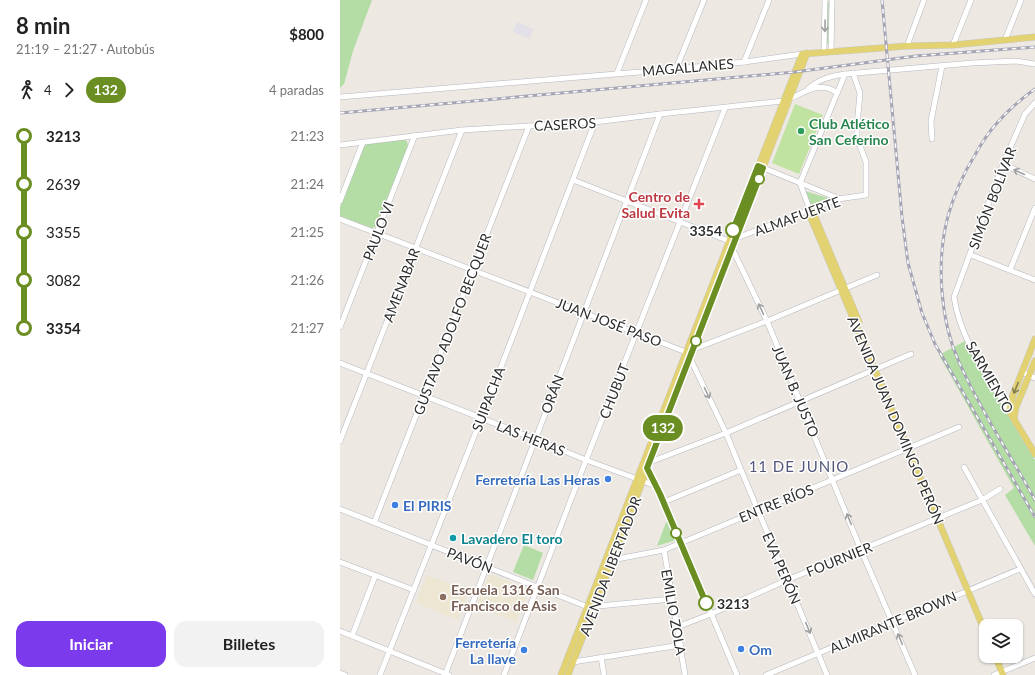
<!DOCTYPE html>
<html lang="es">
<meta charset="utf-8">
<style>
:root{--surface:#fff;--page:#f2f2f2;--text:#222;--muted:#767676;--accent:#7c3aed}
body{margin:0;font-family:Lato,sans-serif;background:var(--page);color:var(--text);height:100vh;display:flex;flex-direction:column;font-size:15px;white-space:nowrap}
*{box-sizing:border-box;margin:0}
p{font-size:13px;color:var(--muted)}
.icon{flex:none;width:22px;height:22px;fill:none;stroke:currentColor;stroke-width:2;stroke-linecap:round;stroke-linejoin:round}
.map{position:relative;flex:1;overflow:hidden}
.side{display:flex;flex-direction:column;background:var(--surface);width:340px}
.side>*{flex:none}
.badge{padding:0 8px;border-radius:13px;font-size:14px;line-height:26px}
.tools{position:absolute;left:639px;top:619px;display:grid;gap:8px}
.tools a{display:grid;place-items:center;width:44px;height:44px;border-radius:8px;background:var(--surface);box-shadow:0 1px 3px #0004;font-size:20px}
.map>.badge{position:absolute;translate:-50% -50%;box-shadow:0 0 0 2px #fff}
.legs{display:flex;align-items:center;gap:6px;height:44px;padding:0 16px;font-size:13px}
.legs p{margin-inline-start:auto}
.summary{display:flex;align-items:center;justify-content:space-between;height:68px;padding:0 16px}
h1{font-size:22px;font-weight:700;line-height:30px}
.cta{display:flex;gap:8px;margin-top:auto;padding:8px 16px}
.cta a{flex:1;height:46px;border-radius:12px;background:var(--accent);color:#fff;font-size:16px;font-weight:700;line-height:46px;text-align:center}
.cta a+a{background:var(--page);color:var(--text)}
ul{padding:0 16px;list-style:none}
li{display:flex;align-items:center;gap:14px;height:48px;font-size:15px}
li i{display:grid;place-items:center;width:6px;height:100%;margin:0 5px;background:currentColor}
li i::after{content:'';width:10px;height:10px;margin:-5px;border:3px solid;border-radius:50%;background:var(--surface)}
li p{margin-inline-start:auto}
li:first-child i{background:linear-gradient(#0000 50%,currentColor 0)}
li:last-child i{background:linear-gradient(currentColor 50%,#0000 0)}
main{display:flex;flex:1;min-height:0}
.map>svg:first-child{display:block}
.industrial{fill:#e3e1e7}
.education{fill:#ece6d3}
.green{fill:#b3dda5}
.pitch{fill:#c1e3a2}
.lines{fill:none;stroke-linecap:round;stroke-linejoin:round}
.minor-casing{stroke:#b5b6bf;stroke-width:6}
.major-casing{stroke:#c8c8c8;stroke-width:7}
.minor{stroke:#fff;stroke-width:5}
.major{stroke:#e2d271;stroke-width:6}
.rail-casing{stroke:#a5a5b5;stroke-width:3}
.rail{stroke:#fff;stroke-width:1.5;stroke-dasharray:4.5;stroke-linecap:butt}
.oneway{stroke:#a0a0a0}
.oneway2{stroke:#88804f}
.line-1-casing{stroke:#fff;stroke-width:9}
.line-1{stroke:#6b8e23;stroke-width:6}
.leisure-dot{fill:#2e9e5b;stroke:#fff;stroke-width:1.5}
.stop-1-dot{fill:#fff;stroke:#6b8e23;stroke-width:2}
.health-dot{fill:#e0444e;stroke:#fff;stroke-width:1.5}
.shop-dot{fill:#3f7fe0;stroke:#fff;stroke-width:1.5}
.culture-dot{fill:#0f9aa8;stroke:#fff;stroke-width:1.5}
.education-dot{fill:#8d6e63;stroke:#fff;stroke-width:1.5}
.labels{text-anchor:middle;dominant-baseline:central;stroke-width:3;stroke-linejoin:round;paint-order:stroke}
.street-label{font-size:14px;fill:#2d2d2d;stroke:#fff}
.leisure-label{font-size:14px;font-weight:bold;fill:#27864d;stroke:#fff;text-anchor:start}
.health-label{font-size:14px;font-weight:bold;fill:#be3a42;stroke:#fff;text-anchor:end}
.stop-label{font-size:14px;font-weight:bold;fill:#2d2d2d;stroke:#fff;text-anchor:end}
.shop-label{font-size:14px;font-weight:bold;fill:#366cbe;stroke:#fff;text-anchor:end}
.culture-label{font-size:14px;font-weight:bold;fill:#0d838f;stroke:#fff;text-anchor:start}
.education-label{font-size:14px;font-weight:bold;fill:#785e54;stroke:#fff;text-anchor:start}
.neighbourhood-label{font-size:15px;letter-spacing:1px;fill:#52567a;stroke:#fff}
</style>
<main>
<section class="side">
<div class="summary"><div><h1>8 min</h1><p>21:19 – 21:27 · Autobús</p></div><b>$800</b></div>
<div class="legs"><svg class="icon" aria-label="walk" viewBox="0 0 24 24"><circle cx="13" cy="4" r="2"/><path d="M13 8l-2 6 4 7M11 14l-3 7M7 12l3-4h3l4 4"/></svg>4<svg class="icon" aria-label="forward" viewBox="0 0 24 24"><path d="M9 5l7 7-7 7"/></svg><b class="badge" style="background:#6b8e23;color:#fff">132</b><p>4 paradas</p></div>
<ul>
<li><i style="color:#6b8e23"></i><b>3213</b><p>21:23</p></li>
<li><i style="color:#6b8e23"></i><span>2639</span><p>21:24</p></li>
<li><i style="color:#6b8e23"></i><span>3355</span><p>21:25</p></li>
<li><i style="color:#6b8e23"></i><span>3082</span><p>21:26</p></li>
<li><i style="color:#6b8e23"></i><b>3354</b><p>21:27</p></li>
</ul>
<div class="cta"><a>Iniciar</a><a>Billetes</a></div>
</section>
<div class="map">
<svg width="695" height="675" viewBox="0 0 695 675">
<rect width="100%" height="100%" fill="#ede9e2"/>
<!-- industrial -->
<path class="industrial" d="M177,22L194,29L189,39L173,32Z"/>
<!-- education -->
<g class="education">
<path d="M149,574L189,589L176,622L136,607Z"/>
<path d="M87,575L129,591L118,620L76,603Z"/>
</g>
<!-- green -->
<g class="green">
<path d="M0,0H32L13,51L4,84L0,88Z"/>
<path d="M487,2H489L488,44H486Z"/>
<path d="M62,139L67,141L68,147L37,226L32,228L29,227L2,217L0,216V207L24,146L28,143Z"/>
<path d="M465,191L491,199L473,206L471,205Z"/>
<path d="M625,341L695,460V546L665,495L674,488L599,355Z"/>
<path d="M327,520L336,540L317,546Z"/>
<path d="M184,545L203,553L193,580L173,572Z"/>
</g>
<!-- pitch -->
<path class="pitch" d="M455,104L483,115L459,174L432,163Z"/>
<g class="lines">
<defs>
<g id="minor">
<path d="M665,40L681,0"/>
<path d="M613,45L631,0"/>
<path d="M567,46L584,0"/>
<path d="M484,52L485,0"/>
<path d="M491,52L492,0"/>
<path d="M404,62L429,0"/>
<path d="M336,69L364,0"/>
<path d="M277,73L306,0"/>
<path d="M468,89C478,79 492,76 505,74L632,63L676,61L695,64"/>
<path d="M0,97L336,69L404,62L462,54"/>
<path d="M592,139L591,121L602,66"/>
<path d="M0,145L122,130L255,122L320,114L443,101C461,96 478,78 497,93"/>
<path d="M663,164L695,179"/>
<path d="M421,167L500,199"/>
<path d="M233,180L389,241L498,199L526,195V162L517,138V126L520,93L513,73"/>
<path d="M460,183L505,74"/>
<path d="M460,183L468,205V211"/>
<path d="M0,201L23,142"/>
<path d="M0,219L346,352L427,321L537,275"/>
<path d="M391,246L427,321L521,550L575,675"/>
<path d="M631,255L695,280"/>
<path d="M670,270L695,208"/>
<path d="M0,327L75,135"/>
<path d="M349,356L386,433L401,470L487,675"/>
<path d="M0,363L195,439L246,460L316,486"/>
<path d="M682,372L695,378"/>
<path d="M669,411C647,375 620,339 614,297L663,164L685,114L695,103"/>
<path d="M0,441L122,130"/>
<path d="M310,462L386,433L571,354"/>
<path d="M624,467L695,594"/>
<path d="M307,468L324,502L397,675"/>
<path d="M324,502L401,470"/>
<path d="M0,509L248,607L332,599"/>
<path d="M34,523L189,126"/>
<path d="M324,550L345,675"/>
<path d="M272,560L324,550L619,427"/>
<path d="M0,562L74,590"/>
<path d="M337,627L371,614L447,580L642,500L660,489"/>
<path d="M0,631L109,675"/>
<path d="M12,636L35,576"/>
<path d="M261,657L264,675"/>
<path d="M233,662L341,645"/>
<path d="M0,673L5,675"/>
<path d="M40,675L141,419L255,122"/>
<path d="M105,675L320,114"/>
<path d="M164,675L246,460L385,108"/>
<path d="M426,675L680,569"/>
<path d="M654,675L695,658"/>
</g>
<g id="major">
<path d="M472,210L519,322"/>
<path d="M468,211L646,634"/>
<path d="M695,339L673,395L669,411L695,454"/>
<path d="M674,418L676,407L695,361"/>
<path d="M655,656L663,675"/>
<path d="M221,675L462,54L567,46L613,45L695,37"/>
<path d="M228,675L467,53"/>
</g>
</defs>
<!-- minor casing -->
<use href="#minor" class="minor-casing"/>
<!-- major casing -->
<use href="#major" class="major-casing"/>
<!-- minor -->
<use href="#minor" class="minor"/>
<!-- major -->
<use href="#major" class="major"/>
<defs>
<g id="rail">
<path d="M542,0L562,217L568,263L582,313L595,344L695,517"/>
<path d="M695,89C681,99 668,110 657,123C648,133 641,144 635,155C623,174 614,195 608,216C596,261 600,320 619,362C640,410 670,454 695,500"/>
<path d="M0,113L455,72L576,56L695,47"/>
</g>
</defs>
<!-- rail casing -->
<use href="#rail" class="rail-casing"/>
<!-- rail -->
<use href="#rail" class="rail"/>
</g>
<!-- one-way arrows -->
<defs><path id="oneway-shaft" d="M-6 0H5M1.5-3L5.5 0L1.5 3" fill="none" stroke-width="1.6" stroke-linecap="round" stroke-linejoin="round"/></defs>
<g class="oneway">
<use href="#oneway-shaft" transform="translate(485 26) rotate(91)"/>
<use href="#oneway-shaft" transform="translate(679 172) rotate(-155)"/>
<use href="#oneway-shaft" transform="translate(421 309) rotate(-115)"/>
<use href="#oneway-shaft" transform="translate(367 393) rotate(64)"/>
<use href="#oneway-shaft" transform="translate(509 519) rotate(-112)"/>
<use href="#oneway-shaft" transform="translate(468 628) rotate(67)"/>
<use href="#oneway-shaft" transform="translate(560 639) rotate(-113)"/>
</g>
<use class="oneway2" href="#oneway-shaft" transform="translate(676 388) rotate(112)"/>
<g class="lines">
<defs>
<path id="line-1" d="M366,603L320,494L307,468L423,168L418,166L393,230"/>
</defs>
<!-- line-1 casing -->
<use href="#line-1" class="line-1-casing"/>
<!-- line-1 -->
<use href="#line-1" class="line-1"/>
</g>
<!-- markers -->
<circle class="leisure-dot" cx="461" cy="131" r="4"/>
<g class="stop-1-dot">
<circle cx="419" cy="179" r="5"/>
<circle cx="393" cy="230" r="7"/>
<circle cx="356" cy="341" r="5"/>
<circle cx="336" cy="533" r="5"/>
<circle cx="366" cy="603" r="7"/>
</g>
<path class="health-dot" d="M357 198h4v4h4v4h-4v4h-4v-4h-4v-4h4z"/>
<g class="shop-dot">
<circle cx="268" cy="479" r="4"/>
<circle cx="55" cy="505" r="4"/>
<circle cx="401" cy="649" r="4"/>
<circle cx="184" cy="650" r="4"/>
</g>
<circle class="culture-dot" cx="113" cy="538" r="4"/>
<circle class="education-dot" cx="103" cy="597" r="4"/>
<g class="labels">
<!-- street labels -->
<g class="street-label">
<text transform="translate(348 67) rotate(-5)">MAGALLANES</text>
<text transform="translate(225 124) rotate(-3)">CASEROS</text>
<text transform="translate(652 198) rotate(-69)">SIMÓN BOLÍVAR</text>
<text transform="translate(457 216) rotate(-20)">ALMAFUERTE</text>
<text transform="translate(38 231) rotate(-69)">PAULO VI</text>
<text transform="translate(61 285) rotate(-69)">AMENABAR</text>
<text transform="translate(269 322) rotate(21)">JUAN JOSÉ PASO</text>
<text transform="translate(112 324) rotate(-69)">GUSTAVO ADOLFO BECQUER</text>
<text transform="translate(650 377) rotate(60)">SARMIENTO</text>
<text transform="translate(274 391) rotate(-68)">CHUBUT</text>
<text transform="translate(456 391) rotate(67)">JUAN B. JUSTO</text>
<text transform="translate(212 394) rotate(-69)">ORÁN</text>
<text transform="translate(148 399) rotate(-69)">SUIPACHA</text>
<text transform="translate(556 420) rotate(67)">AVENIDA JUAN DOMINGO PERÓN</text>
<text transform="translate(191 438) rotate(22)">LAS HERAS</text>
<text transform="translate(436 503) rotate(-22)">ENTRE RÍOS</text>
<text transform="translate(499 559) rotate(-22)">FOURNIER</text>
<text transform="translate(130 560) rotate(21)">PAVÓN</text>
<text transform="translate(270 566) rotate(-69)">AVENIDA LIBERTADOR</text>
<text transform="translate(442 568) rotate(67)">EVA PERÓN</text>
<text transform="translate(334 612) rotate(80)">EMILIO ZOLA</text>
<text transform="translate(553 622) rotate(-23)">ALMIRANTE BROWN</text>
</g>
<!-- leisure labels -->
<g class="leisure-label">
<text x="469" y="123">Club Atlético<tspan x="469" dy="16">San Ceferino</tspan></text>
</g>
<!-- health labels -->
<g class="health-label">
<text x="350" y="196">Centro de<tspan x="350" dy="16">Salud Evita</tspan></text>
</g>
<!-- stop labels -->
<g class="stop-label">
<text x="382" y="230">3354</text>
<text x="377" y="603" text-anchor="start">3213</text>
</g>
<!-- shop labels -->
<g class="shop-label">
<text x="260" y="479">Ferretería Las Heras</text>
<text x="63" y="505" text-anchor="start">El PIRIS</text>
<text x="176" y="642">Ferretería<tspan x="176" dy="16">La llave</tspan></text>
<text x="409" y="649" text-anchor="start">Om</text>
</g>
<!-- culture labels -->
<g class="culture-label">
<text x="121" y="538">Lavadero El toro</text>
</g>
<!-- education labels -->
<g class="education-label">
<text x="111" y="589">Escuela 1316 San<tspan x="111" dy="16">Francisco de Asis</tspan></text>
</g>
<!-- neighbourhood labels -->
<g class="neighbourhood-label">
<text x="459" y="466">11 DE JUNIO</text>
</g>
</g>
</svg>
<div class="tools">
<a><svg class="icon" aria-label="layers" viewBox="0 0 24 24"><path d="M12 4l9 5-9 5-9-5zM3 14l9 5 9-5"/></svg></a>
</div>
<b class="badge" style="left:323px;top:428px;background:#6b8e23;color:#fff">132</b>
</div>
</main>
